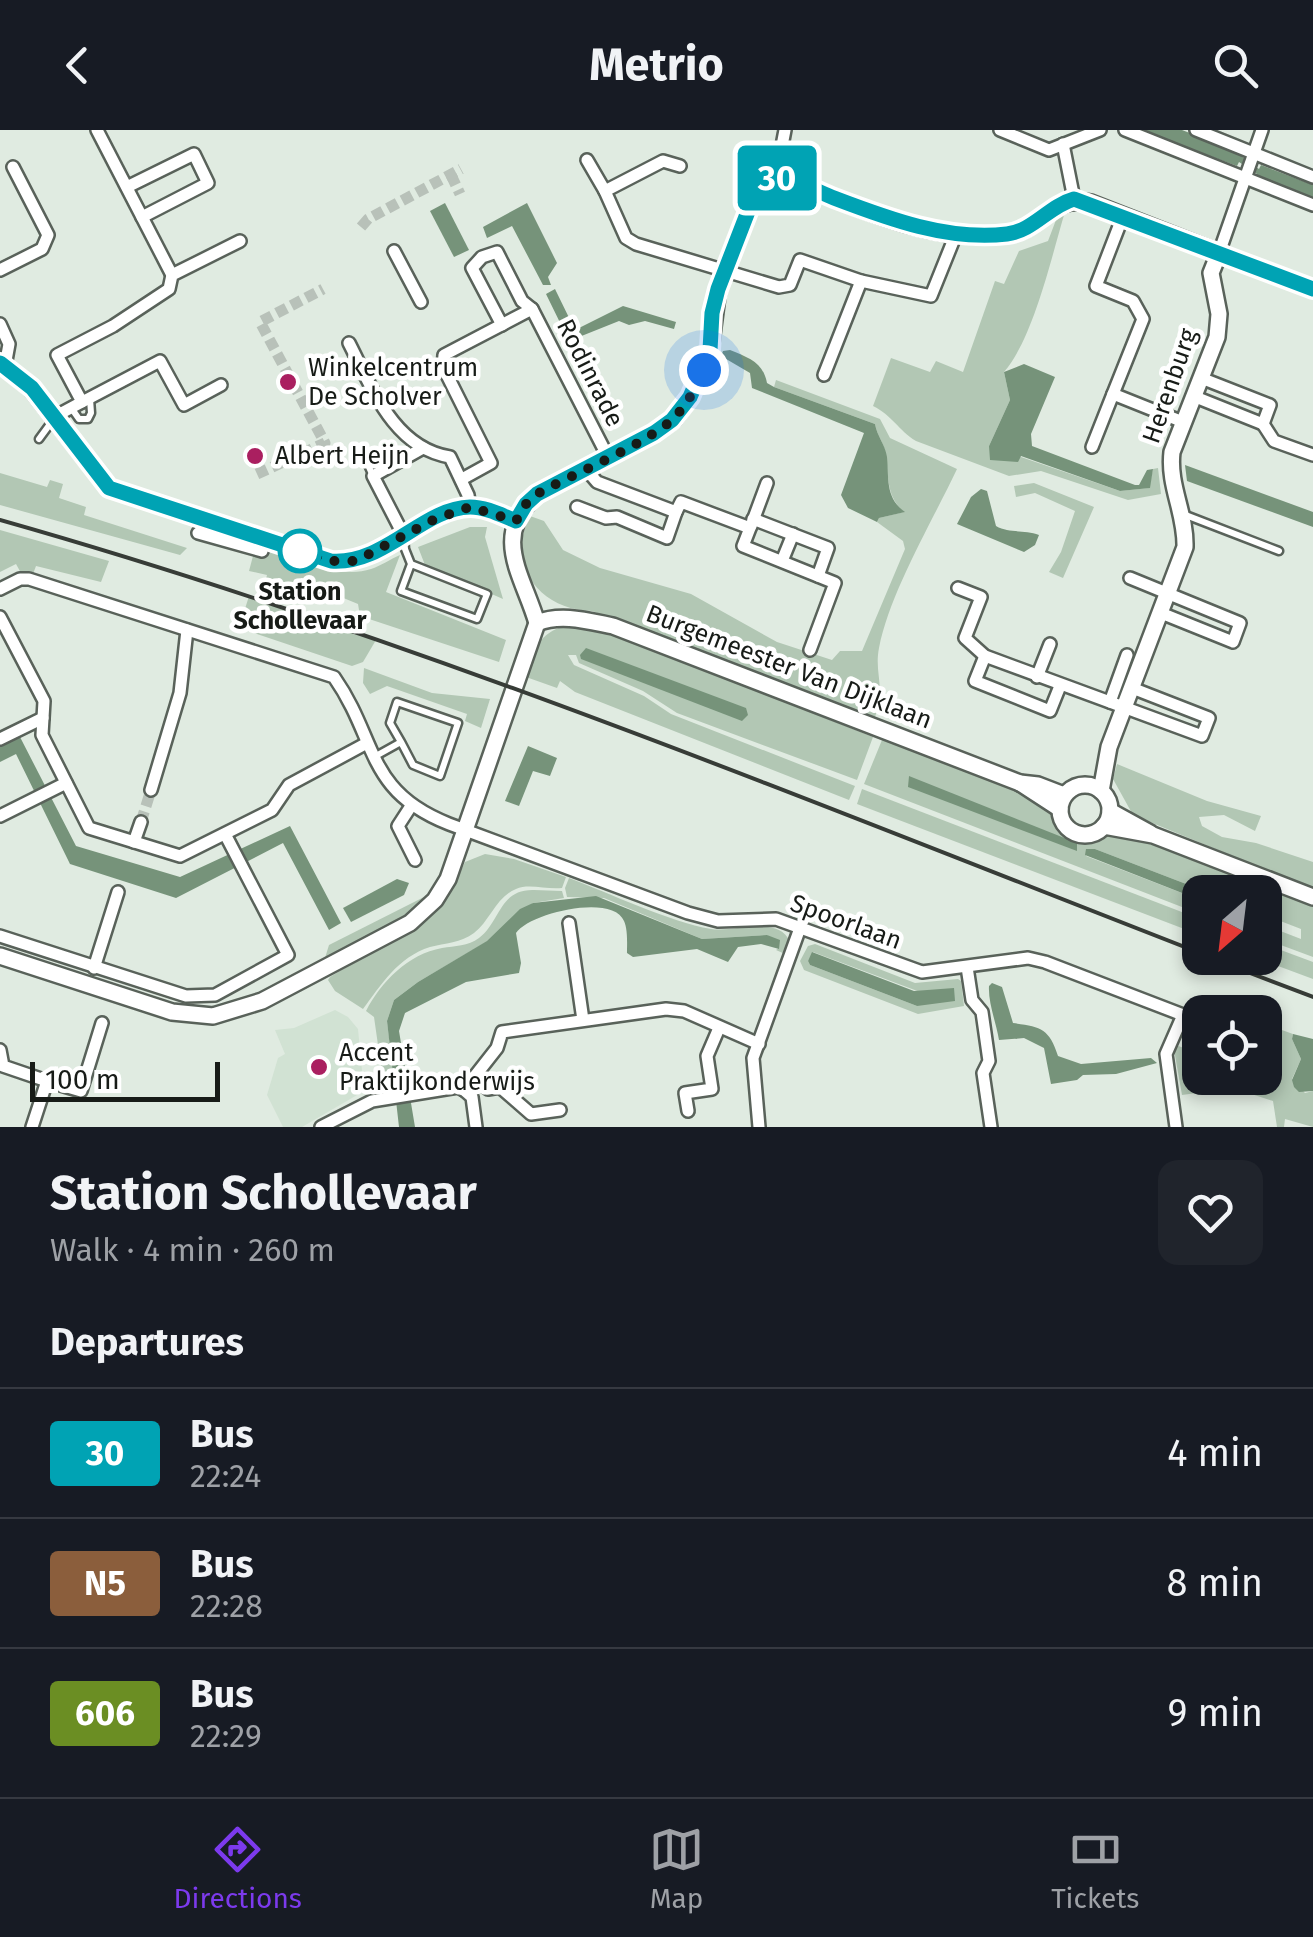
<!DOCTYPE html>
<meta charset="utf-8">
<style>
:root{--surface:#171b24;--page:#20242c;--text:#f1f3f6;--muted:#9ea1a6;--line:#363941;--accent:#7c3aed}
body{margin:0;font-family:"Fira Sans",sans-serif;background:var(--page);color:var(--text);height:100vh;display:flex;flex-direction:column;font-size:38px;white-space:nowrap}
*{box-sizing:border-box;margin:0}
p{font-size:32px;color:var(--muted)}
.icon{flex:none;width:55px;height:55px;fill:none;stroke:currentColor;stroke-width:2;stroke-linecap:round;stroke-linejoin:round}
.map{position:relative;height:997px;overflow:hidden}
.sheet{display:flex;flex-direction:column;background:var(--surface);flex:1}
.sheet>*{flex:none}
.badge{padding:0 20px;border-radius:8px;font-size:35px;line-height:65px}
.needle{width:65px;rotate:208deg}
.fabs{position:absolute;left:1182px;top:745px;display:grid;gap:20px}
.fabs a{display:grid;place-items:center;width:100px;height:100px;border-radius:20px;background:var(--surface);box-shadow:0 5px 15px #0003;font-size:50px}
.scale{position:absolute;left:30px;bottom:25px;width:190px;box-sizing:border-box;padding-left:10px;border:5px solid #171b17;border-top:0;font-size:28px;line-height:35px;white-space:nowrap;color:#171b17;-webkit-text-stroke:8px #fff;paint-order:stroke}
.you{position:absolute;width:50px;height:50px;margin:-25px;border:8px solid #fff;border-radius:50%;background:#1a73e8;box-shadow:0 0 0 15px #1a73e833}
.map>.badge{position:absolute;translate:-50% -50%;box-shadow:0 0 0 5px #fff}
h2{padding:0 50px;font-size:38px;line-height:90px}
.round{display:grid;place-items:center;flex:none;width:105px;height:105px;border-radius:20px;background:var(--page)}
.overview{display:flex;align-items:center;justify-content:space-between;height:170px;padding:0 50px}
h1{font-size:48px;font-weight:700;line-height:75px}
ul{padding:0;list-style:none}
li{display:flex;align-items:center;gap:30px;height:130px;padding:0 50px;border-top:2px solid var(--line)}
li div{flex:1}
li b{display:block;font-size:38px}
li em{font-style:normal}
li .badge{min-width:110px;font-weight:700;text-align:center}
header{display:flex;justify-content:space-between;align-items:center;height:130px;padding:0 50px;background:var(--surface);font-size:45px;font-weight:700}
.dock{display:flex;justify-content:space-around;align-items:center;height:140px;border-top:2px solid var(--line);background:var(--surface);font-size:28px;color:var(--muted)}
.dock a{display:grid;justify-items:center;gap:5px}
.dock .current{color:var(--accent)}
.map>svg:first-child{display:block}
.built{fill:#d1e2d3}
.green{fill:#b2c7b4;fill-rule:evenodd}
.water{fill:#76937a}
.lines{fill:none;stroke-linecap:round;stroke-linejoin:round}
.street-tunnel{stroke:#b8c1b9;stroke-width:11;stroke-dasharray:11 5.5;stroke-linecap:butt}
.lane-casing{stroke:#59625a;stroke-width:11}
.street-casing{stroke:#59625a;stroke-width:16}
.secondary-casing{stroke:#59625a;stroke-width:20}
.lane{stroke:#fff;stroke-width:6}
.street{stroke:#fff;stroke-width:11}
.secondary{stroke:#fff;stroke-width:15}
.rail{stroke:#373c37;stroke-width:4}
.line-casing{stroke:#fff;stroke-width:22}
.line{stroke:#00a3b4;stroke-width:15}
.walk{stroke:#171b17;stroke-width:10;stroke-dasharray:0 18}
.poi-dot{fill:#aa1f60;stroke:#fff;stroke-width:4}
.stop-dot{fill:#fff;stroke:#00a3b4;stroke-width:5}
.labels{text-anchor:middle;dominant-baseline:central;stroke-width:9;stroke-linejoin:round;paint-order:stroke}
.poi-label{font-size:25px;fill:#171b17;stroke:#fff;text-anchor:start}
.street-label{font-size:25px;fill:#171b17;stroke:#fff}
.stop-label{font-size:25px;font-weight:bold;fill:#171b17;stroke:#fff}
</style>
<header><svg class="icon" aria-label="back" viewBox="0 0 24 24"><path d="M15 5l-7 7 7 7"/></svg>Metrio<svg class="icon" aria-label="search" viewBox="0 0 24 24"><circle cx="10" cy="10" r="6"/><path d="M15 15l6 6"/></svg></header>
<div class="map">
<svg width="1313" height="997" viewBox="0 0 1313 997">
<rect width="100%" height="100%" fill="#e0ebe1"/>
<!-- built -->
<path class="built" d="M335,880L348,887L358,899L364,961L302,997H283L267,965L278,928L285,924L275,900L294,898Z"/>
<!-- green -->
<g class="green">
<path d="M1064,85C1051,129 1033,209 1004,242L1010,270L989,316L1120,361L1149,358L1153,339L1158,338L1161,364L1128,370L1041,341L1009,346L916,311C898,300 892,285 873,276L891,228L930,242L936,231L963,242L995,151L1004,154L1019,121L1048,111L1056,90Z"/>
<path d="M776,250L880,289L890,308L957,339C932,392 890,462 879,518C874,544 886,556 875,587L592,481C540,480 505,435 530,386L544,391L563,420L600,438L691,464L777,512L832,530L840,521H862L905,419L903,411L877,392L879,388L904,382C886,366 889,347 886,326C885,314 877,306 875,294L774,257Z"/>
<path d="M0,343L47,357L50,350L63,354L59,368L86,377L84,385L187,418L180,425L0,375Z"/>
<path d="M1034,353L1094,377L1063,448L1049,442L1061,422L1075,381L1035,363L1016,367L1014,356Z"/>
<path d="M470,397H487L485,407L503,469L425,435L418,417Z"/>
<path d="M0,400L109,431L101,452L36,436L33,444L21,443L16,434L0,442Z"/>
<path d="M263,417C295,427 338,450 371,439C381,436 390,429 400,425L386,462L506,510L499,532L360,486L358,474L341,467L317,472L265,453L267,445L249,441L253,426Z"/>
<path d="M249,466L376,510L363,532L352,536L239,498Z"/>
<path d="M561,497L594,499L624,508L873,607L857,650L677,583L643,561L579,533L576,525H568L574,535L644,566L671,584L855,656L849,670L575,562L560,551L557,558L526,547C534,523 536,506 561,497Z"/>
<path d="M364,538L432,563L490,569L481,598L465,591L467,584L387,556L370,564L363,553Z"/>
<path d="M882,610C935,629 992,645 1040,674C1054,682 1057,699 1072,707C1089,715 1106,701 1124,705C1189,722 1251,751 1313,775V827L1265,809V795L1301,809V799L1265,785V762H1207L1095,719L1086,720V726L1200,770V784L864,654Z"/>
<path d="M1117,634L1207,671L1261,686L1255,701L1224,685L1199,687L1202,696L1222,707L1256,713L1313,732V759L1133,685L1113,649Z"/>
<path d="M862,659L1200,789V805L857,674Z"/>
<path d="M485,724L514,729L566,747L562,758C547,760 529,753 516,759C496,767 490,791 474,803C461,813 445,813 430,817C398,827 381,855 363,879L335,861L328,850L330,847C389,811 435,799 465,732Z"/>
<path d="M569,748C609,763 670,792 711,799C734,803 779,784 790,812L785,824L776,820L779,818L767,805L702,809L604,768L567,767L565,758Z"/>
<path d="M534,760L562,761L564,768L533,773L488,811L418,852L394,870L387,891L395,957H384L374,887L366,881C381,852 408,824 442,818C455,816 468,816 479,808C501,791 499,759 534,760Z"/>
<path d="M424,767L407,785L325,828L329,815Z"/>
<path d="M815,814L915,853L958,849L961,851L964,876L918,884L804,840L800,831L808,816ZM813,822L920,862L917,876L810,835L808,831Z"/>
<path d="M1265,814L1313,832V849L1257,828H1265Z"/>
<path d="M1265,894L1293,904L1292,909L1301,929L1292,949L1305,963L1313,961V997L1285,989L1284,997H1277L1273,971L1233,958L1182,965L1173,914L1200,924V948H1265Z"/>
</g>
<!-- water -->
<g class="water">
<path d="M1140,0H1182L1242,23L1241,26L1259,39L1261,35L1313,55V70L1256,48L1257,44L1239,32L1237,36Z"/>
<path d="M445,73L469,120L454,127L430,81Z"/>
<path d="M527,73L557,133L548,147L551,155H543L512,96L487,108L483,97Z"/>
<path d="M555,159L575,200L623,176L676,192L674,199L645,191L629,195L619,191L569,211L546,164Z"/>
<path d="M730,220C749,228 763,232 767,253L774,257L875,294C877,306 885,314 887,327C889,348 885,368 905,382L879,388L877,392L848,378L841,365L864,303L752,258L750,243L721,226L723,221Z"/>
<path d="M1024,234L1055,247L1031,304L1032,316L1135,355H1139L1147,340L1153,339L1150,358L1120,361L1021,326L1018,332L990,330L989,316L1010,270L1004,242Z"/>
<path d="M1185,335L1313,382V397L1187,351Z"/>
<path d="M981,359L987,361L996,396C1010,404 1025,399 1039,405L1035,415L1024,422L957,394L971,367Z"/>
<path d="M586,518L746,578L748,585L742,591L581,529L580,525Z"/>
<path d="M20,607L76,716L180,747L290,696L341,793L329,800L283,713L176,768L70,734L16,624L0,632V617Z"/>
<path d="M528,616L557,628L550,646L533,641L519,676L505,671Z"/>
<path d="M909,646L1077,713V721L908,657Z"/>
<path d="M1086,719H1095L1207,762H1200V770L1085,725Z"/>
<path d="M397,749L409,753L404,765L351,792L343,778Z"/>
<path d="M596,766L702,809L767,805L780,810L779,819L761,814L738,817L728,832L697,819L633,827L627,823C627,814 628,800 624,791C613,763 529,783 516,803L521,833L519,843L466,852L405,883L399,901L415,997H399L387,891L394,870L418,852L487,811L520,779L533,773Z"/>
<path d="M812,822L914,861L954,858L955,871L917,876L810,835L808,831Z"/>
<path d="M992,853L1002,857L1013,893C1041,897 1049,898 1058,926L1081,934L1151,928L1157,933L1116,944L1083,945L1077,950L1051,954L1044,918L1024,908L999,910C996,892 988,873 989,856Z"/>
<path d="M1293,904L1313,909V961L1299,962L1294,957L1292,950L1301,929L1292,909Z"/>
</g>
<g class="lines">
<!-- street-tunnel -->
<g class="street-tunnel">
<path d="M451,45L460,64"/>
<path d="M361,97L368,89L461,39"/>
<path d="M257,344L325,313L260,192L323,159"/>
<path d="M141,692L151,660"/>
</g>
<defs>
<g id="lane">
<path d="M72,279L79,289H88L91,283L90,269"/>
<path d="M39,309L53,290"/>
<path d="M364,326L373,346"/>
<path d="M1183,384L1279,421"/>
<path d="M404,407L405,419L411,434L401,461L477,489L487,464L411,434"/>
<path d="M374,627L401,612L413,635L440,646L458,593L397,572L390,593L401,612"/>
</g>
<g id="street">
<path d="M97,0L172,145"/>
<path d="M1000,0L1049,20L1100,0"/>
<path d="M1125,0L1313,75"/>
<path d="M1196,0L1313,47"/>
<path d="M1262,0L1219,123L1313,159"/>
<path d="M1063,14L1074,69"/>
<path d="M587,30L605,61"/>
<path d="M680,36L663,31L605,61L626,108L636,114L779,157L790,155L800,130L861,151L931,166L956,104"/>
<path d="M776,47L785,0"/>
<path d="M127,57L194,24L208,53L142,87"/>
<path d="M394,121L421,172"/>
<path d="M0,140L42,119L48,105L13,37"/>
<path d="M0,194L9,214L5,236"/>
<path d="M502,195L472,138L482,127L497,122L522,171L532,179"/>
<path d="M349,213C372,258 394,318 450,327L468,365L470,377"/>
<path d="M824,245L861,151"/>
<path d="M1113,264L1143,189L1133,171L1096,156L1123,86"/>
<path d="M1193,266L1263,294L1270,275L1201,248"/>
<path d="M82,272L160,231L184,275L221,255"/>
<path d="M54,287L82,272L57,225L113,196L169,159L172,145L240,111"/>
<path d="M1263,294L1274,311L1313,325"/>
<path d="M1092,317L1113,264L1183,292"/>
<path d="M585,338L597,352L676,382L681,372L750,398L743,416L835,453L810,520"/>
<path d="M462,349L491,333L443,237L444,225L532,179L608,327"/>
<path d="M577,377L606,388L617,387L667,408L676,382"/>
<path d="M753,389L828,418L818,446"/>
<path d="M751,396L767,353"/>
<path d="M198,403L262,421"/>
<path d="M404,406L373,346L423,318"/>
<path d="M782,431L793,404"/>
<path d="M1130,448L1240,493L1233,512L1161,483"/>
<path d="M958,458L981,467L965,508L985,526L1202,606L1209,588L1132,558"/>
<path d="M0,459L20,449H29L334,547C378,610 365,661 449,694L688,783L718,791L776,789L922,842L1028,828L1045,832L1183,885L1166,924L1176,997"/>
<path d="M0,487L44,571L42,605L89,698L180,726L272,680L289,655L367,613"/>
<path d="M985,526L975,551L1050,581L1060,556"/>
<path d="M1037,547L1050,514"/>
<path d="M1110,572L1127,525"/>
<path d="M0,609L43,588"/>
<path d="M151,660L180,563L187,500"/>
<path d="M411,676L398,696L415,730"/>
<path d="M0,686L66,653"/>
<path d="M134,712L141,692"/>
<path d="M569,793L583,890"/>
<path d="M0,806L186,866L215,865L288,825L225,704"/>
<path d="M967,837L972,870L982,882L989,931L983,943L991,997"/>
<path d="M94,838L118,762"/>
<path d="M0,920L3,936L47,951L32,997"/>
<path d="M474,947L488,959L500,957L531,984L560,980"/>
<path d="M47,951L81,961L102,893"/>
<path d="M464,960L497,918L502,902L666,879L684,881L759,914"/>
<path d="M464,960L472,967L476,997"/>
<path d="M688,981L685,963L712,959L707,926L719,898"/>
<path d="M321,997L372,971L458,957L464,960"/>
<path d="M759,997L753,928L800,798"/>
</g>
<g id="secondary">
<path d="M0,233L31,258L109,358L331,431C385,435 421,379 470,377C486,377 501,385 515,391"/>
<path d="M537,493C523,445 490,406 537,364L654,303L673,290L690,267L710,220L718,159L754,65C764,55 771,47 786,48C854,76 933,114 1008,104C1044,99 1049,64 1091,73L1219,123L1211,143L1219,184L1217,207L1172,322C1168,356 1186,383 1185,417L1109,617L1101,661"/>
<path d="M537,493C561,483 588,491 613,496L1020,653L1038,655L1064,665"/>
<path d="M1020,653L1060,679"/>
<circle cx="1085" cy="680" r="25"/>
<path d="M1110,681L1150,703"/>
<path d="M1104,696L1153,705L1313,767"/>
<path d="M0,826L172,882L213,886L262,871L410,793L435,770L448,749L537,493"/>
</g>
</defs>
<!-- lane casing -->
<use href="#lane" class="lane-casing"/>
<!-- street casing -->
<use href="#street" class="street-casing"/>
<!-- secondary casing -->
<use href="#secondary" class="secondary-casing"/>
<!-- lane -->
<use href="#lane" class="lane"/>
<!-- street -->
<use href="#street" class="street"/>
<!-- secondary -->
<use href="#secondary" class="secondary"/>
<!-- rail -->
<g class="rail">
<path d="M0,390C410,506 804,669 1200,823"/>
<path d="M1211,828L1313,867"/>
</g>
</g>
<g class="lines">
<defs>
<path id="line" d="M0,233L32,258L109,358L331,431C385,435 423,378 470,377C486,377 501,385 516,391L526,374L537,364L654,303L672,290L690,267L710,220L712,183L718,159L754,66L776,48C796,49 816,61 834,68C889,89 948,111 1007,104C1033,101 1049,76 1074,69L1313,159"/>
</defs>
<!-- line casing -->
<use href="#line" class="line-casing"/>
<!-- line -->
<use href="#line" class="line"/>
<!-- walk -->
<path class="walk" d="M300,421L331,431H356L435,389L470,377L516,391L526,374L537,364C571,345 651,312 675,287C688,273 696,257 704,240"/>
</g>
<!-- markers -->
<g class="poi-dot">
<circle cx="288" cy="252" r="10"/>
<circle cx="255" cy="326" r="10"/>
<circle cx="319" cy="937" r="10"/>
</g>
<circle class="stop-dot" cx="300" cy="421" r="20"/>
<g class="labels">
<!-- poi labels -->
<g class="poi-label">
<text x="308" y="238">Winkelcentrum<tspan x="308" dy="29">De Scholver</tspan></text>
<text x="275" y="326">Albert Heijn</text>
<text x="339" y="923">Accent<tspan x="339" dy="29">Praktijkonderwijs</tspan></text>
</g>
<!-- street labels -->
<g class="street-label">
<text transform="translate(590 243) rotate(63)">Rodinrade</text>
<text transform="translate(1170 256) rotate(-71)">Herenburg</text>
<text transform="translate(789 537) rotate(21)">Burgemeester Van Dijklaan</text>
<text transform="translate(846 792) rotate(20)">Spoorlaan</text>
</g>
<!-- stop labels -->
<g class="stop-label">
<text x="300" y="462">Station<tspan x="300" dy="29">Schollevaar</tspan></text>
</g>
</g>
</svg>
<div class="fabs">
<a><svg class="needle" viewBox="-14 -14 28 28"><path d="M0-13l5 13h-10z" fill="#e53935"/><path d="M0 13l5-13h-10z" fill="#9ea1a6"/></svg></a>
<a><svg class="icon" aria-label="locate" viewBox="0 0 24 24"><circle cx="12" cy="12" r="6"/><path d="M12 2v4M12 18v4M2 12h4M18 12h4"/></svg></a>
</div>
<div class="scale">100 m</div>
<div class="you" style="left:704px;top:240px"></div>
<b class="badge" style="left:777px;top:48px;background:#00a3b4;color:#fff">30</b>
</div>
<section class="sheet">
<div class="overview"><div><h1>Station Schollevaar</h1><p>Walk · 4 min · 260 m</p></div><a class="round"><svg class="icon" aria-label="heart" viewBox="0 0 24 24"><path d="M12 20l-8-8c-3-5 5-10 8-4 3-6 11-1 8 4z"/></svg></a></div>
<h2>Departures</h2>
<ul>
<li><span class="badge" style="background:#00a3b4;color:#fff">30</span><div><b>Bus</b><p>22:24</p></div><em>4 min</em></li>
<li><span class="badge" style="background:#8b5e3c;color:#fff">N5</span><div><b>Bus</b><p>22:28</p></div><em>8 min</em></li>
<li><span class="badge" style="background:#6b8e23;color:#fff">606</span><div><b>Bus</b><p>22:29</p></div><em>9 min</em></li>
</ul>
</section>
<nav class="dock">
<a class="current"><svg class="icon" aria-label="directions" viewBox="0 0 24 24"><path d="M12 3l9 9-9 9-9-9zM9 14v-3h6M13 9l2 2-2 2"/></svg>Directions</a>
<a><svg class="icon" aria-label="map" viewBox="0 0 24 24"><path d="M3 6l6-2 6 2 6-2v14l-6 2-6-2-6 2zM9 4v14M15 6v14"/></svg>Map</a>
<a><svg class="icon" aria-label="tickets" viewBox="0 0 24 24"><path d="M3 7h18v10H3zM15 7v10"/></svg>Tickets</a>
</nav>
